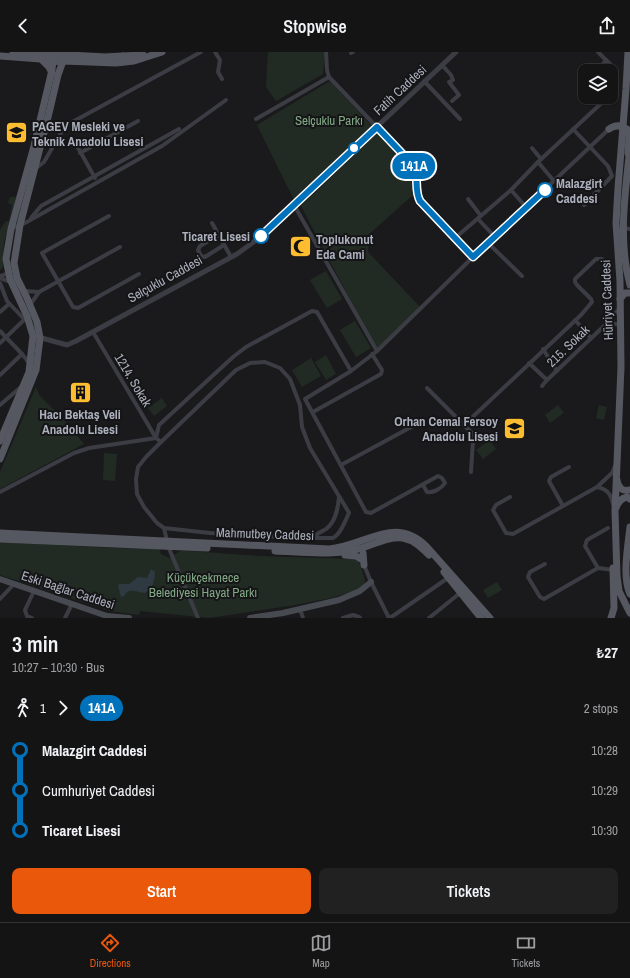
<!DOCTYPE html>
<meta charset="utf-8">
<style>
:root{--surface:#141415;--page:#212122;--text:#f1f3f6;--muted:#9d9ea0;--line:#333334;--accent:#ea580c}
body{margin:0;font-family:"Archivo Narrow",sans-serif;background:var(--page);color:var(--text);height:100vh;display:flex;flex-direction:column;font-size:15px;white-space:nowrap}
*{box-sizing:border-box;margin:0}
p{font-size:13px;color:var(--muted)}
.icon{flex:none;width:22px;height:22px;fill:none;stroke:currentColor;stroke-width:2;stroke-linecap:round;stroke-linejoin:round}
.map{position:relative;height:566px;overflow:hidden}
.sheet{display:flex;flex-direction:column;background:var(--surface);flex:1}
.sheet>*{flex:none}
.badge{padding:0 8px;border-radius:13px;font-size:14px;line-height:26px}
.tools{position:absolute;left:578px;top:12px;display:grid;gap:8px}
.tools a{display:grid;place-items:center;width:40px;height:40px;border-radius:8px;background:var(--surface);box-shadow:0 1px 3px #0004,0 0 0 1px var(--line);font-size:20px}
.map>.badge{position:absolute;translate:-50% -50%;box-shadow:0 0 0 2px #fff}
.legs{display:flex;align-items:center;gap:6px;height:44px;padding:0 12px;font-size:13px}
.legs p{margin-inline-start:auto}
.headline{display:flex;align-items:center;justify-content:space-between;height:68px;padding:0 12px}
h1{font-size:22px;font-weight:600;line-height:30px}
.cta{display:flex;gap:8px;margin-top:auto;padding:8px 12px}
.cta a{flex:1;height:46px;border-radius:8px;background:var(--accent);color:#fff;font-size:16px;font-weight:600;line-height:46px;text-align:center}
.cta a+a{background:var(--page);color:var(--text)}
ul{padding:0 12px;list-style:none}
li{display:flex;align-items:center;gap:14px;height:40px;font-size:15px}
li i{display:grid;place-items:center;width:6px;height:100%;margin:0 5px;background:currentColor}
li i::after{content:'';width:10px;height:10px;margin:-5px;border:3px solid;border-radius:50%;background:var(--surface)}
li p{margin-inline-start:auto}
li:first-child i{background:linear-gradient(#0000 50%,currentColor 0)}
li:last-child i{background:linear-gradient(currentColor 50%,#0000 0)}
header{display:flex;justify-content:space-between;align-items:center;height:52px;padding:0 12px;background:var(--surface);font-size:18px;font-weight:600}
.tabs{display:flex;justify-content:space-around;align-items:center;height:56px;border-top:1px solid var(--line);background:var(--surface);font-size:11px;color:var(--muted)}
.tabs a{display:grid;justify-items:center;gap:2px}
.tabs .active{color:var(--accent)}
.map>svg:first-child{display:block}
.green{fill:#212b23}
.water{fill:#2e3942}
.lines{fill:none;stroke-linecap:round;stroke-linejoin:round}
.minor{stroke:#3c3d44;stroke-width:4}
.tertiary{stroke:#3c3d44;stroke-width:5}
.secondary{stroke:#484a52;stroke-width:6}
.primary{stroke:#565861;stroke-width:7}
.primary-bridge{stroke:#565861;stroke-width:7}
.line-1-casing{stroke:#fff;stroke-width:9}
.line-1{stroke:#0072bc;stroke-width:6}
.stop-1-dot{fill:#fff;stroke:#0072bc;stroke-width:2}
.labels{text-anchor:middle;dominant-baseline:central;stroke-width:4;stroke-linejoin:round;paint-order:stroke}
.street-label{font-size:13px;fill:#acb0bd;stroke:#151517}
.park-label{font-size:13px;fill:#82a985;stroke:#151517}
.poi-label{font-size:13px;font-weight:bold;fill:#acb0bd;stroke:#151517;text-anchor:start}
.stop-label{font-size:13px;font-weight:bold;fill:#acb0bd;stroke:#151517;text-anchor:start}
</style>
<header><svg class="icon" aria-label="back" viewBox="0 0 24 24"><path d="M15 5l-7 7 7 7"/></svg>Stopwise<svg class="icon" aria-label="share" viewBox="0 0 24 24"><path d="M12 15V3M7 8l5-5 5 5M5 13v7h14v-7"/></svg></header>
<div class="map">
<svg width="630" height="566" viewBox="0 0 630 566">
<rect width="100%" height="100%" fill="#1a1a1c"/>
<!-- green -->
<g class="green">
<path d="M268,0H325L323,22L276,49L266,35Z"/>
<path d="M330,29L372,74L294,148L257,73Z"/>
<path d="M377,81L413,117V143L367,184L369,186L368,200L421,256L377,299L301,154Z"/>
<path d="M10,145H16L4,190L3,215L0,218V178L6,169H9L12,153L8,151Z"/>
<path d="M326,219L342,247L327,256L310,228Z"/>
<path d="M355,269L371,296L356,305L340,278Z"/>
<path d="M326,303L336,322L326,328L315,310Z"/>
<path d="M311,306L321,324L302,335L292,318Z"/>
<path d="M36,335L39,343L67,371L84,392L0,437V420Z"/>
<path d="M162,346L167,354L154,364L148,356Z"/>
<path d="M558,353L564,361L550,371L545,363Z"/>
<path d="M599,353L607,355L604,368L596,366Z"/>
<path d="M490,388L496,397L483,407L476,398Z"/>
<path d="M104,401L117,402L115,429L103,428Z"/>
<path d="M0,490L111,496L159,497L161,502L169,506L180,499H189L258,504L355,507L359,510L365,528L364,533L358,538L331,546L295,553L209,566L140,559L139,563L110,559L0,523Z"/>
<path d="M497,530L502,538L488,546L483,538Z"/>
</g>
<!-- water -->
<path class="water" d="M151,517L155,520C154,530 153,536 145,541C136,540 129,535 124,544L121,545L118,534L119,532H129L138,525L147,526Z"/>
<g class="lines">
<!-- minor -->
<g class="minor">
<path d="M215,0L220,8L218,20L222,27"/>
<path d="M326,0L327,18L329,25L414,114C419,126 414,138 420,149L473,205"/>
<path d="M598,0L606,8"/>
<path d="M351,1L353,0"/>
<path d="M442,13L451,23L453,28L449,30L459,43L452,49"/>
<path d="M605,19L601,15L606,8L614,16"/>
<path d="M611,26L617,32V37L611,42"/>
<path d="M424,29L460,67"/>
<path d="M256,67L329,25"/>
<path d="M573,77L608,114L612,124L584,153"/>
<path d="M76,92L95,126"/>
<path d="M532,96L541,107"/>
<path d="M80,101L138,69"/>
<path d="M538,110L554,129"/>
<path d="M35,117L44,110L65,74L201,0"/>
<path d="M511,138L526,155"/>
<path d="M468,147L481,164"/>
<path d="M294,153L377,299"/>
<path d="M109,164L42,201L73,255L78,256L139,222"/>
<path d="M31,166L41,154L179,77"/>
<path d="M478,167L495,185"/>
<path d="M212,171L231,205"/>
<path d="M624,176L630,177"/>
<path d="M11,177L25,171L162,94L226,48"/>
<path d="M219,183L200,194L198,198L201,204L205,205L224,193"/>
<path d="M455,186L511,138L538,110L608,45"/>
<path d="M488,191L522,224"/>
<path d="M0,224L9,221"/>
<path d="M0,226L11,230"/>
<path d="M0,231L7,249L24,267"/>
<path d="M24,239L39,240"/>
<path d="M30,253L39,240L120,195"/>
<path d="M0,260L9,252"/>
<path d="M575,268L591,286"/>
<path d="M605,274C611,271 616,270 621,275"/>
<path d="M0,279L22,302L30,312"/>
<path d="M0,291L26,266"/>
<path d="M543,297L557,319"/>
<path d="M529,311L547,328L603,275L619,257"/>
<path d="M0,323L22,302"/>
<path d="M542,334L547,328"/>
<path d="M427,336L472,381L473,388L471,420"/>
<path d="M0,353L21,335"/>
<path d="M313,360L381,322L382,318L372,302"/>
<path d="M464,373L581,263L592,250L591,247L577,233L575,230V227L596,207H602L607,213"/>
<path d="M161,390L236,318L250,311L265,310L280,316L290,327L300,353L302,375L310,396L348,459L349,461C345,469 341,482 333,486H301L210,481L164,476L157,471L144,455L137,442L136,427L138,415L146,405L161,390L156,386L159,373L233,305L246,295L312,259L317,260L351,319"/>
<path d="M341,413L413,374"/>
<path d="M423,433L427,440C433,441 441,437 445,431L442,426L438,424L371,461L366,460L305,347L351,319L377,299L473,205L609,77"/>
<path d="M597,435C608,437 611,443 613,452"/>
<path d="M0,440L74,401L89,396L156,386L93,280"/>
<path d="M510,445L496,453L493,458L506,481L513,482L597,435L612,421L615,414"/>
<path d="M563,454L549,429L551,425L569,415"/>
<path d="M164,476L167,489"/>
<path d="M608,476L587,488L585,494L598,516L613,518"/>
<path d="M312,486C316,482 321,480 326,477C336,470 338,456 339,445"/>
<path d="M168,494L198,566"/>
<path d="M545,512L530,520L528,525L540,545L544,547L598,516"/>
<path d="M364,513L371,530L389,566"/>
<path d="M0,547L14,532"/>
<path d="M300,557L303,566"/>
<path d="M32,566L27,564L25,558L34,539"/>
<path d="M65,566L72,552"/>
<path d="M343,566L353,563L359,565L360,566"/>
<path d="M390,566L448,526"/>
<path d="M429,566L460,541"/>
</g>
<!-- tertiary -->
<path class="tertiary" d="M38,285L67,293L76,289L237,202L255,189L275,171L456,0"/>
<!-- secondary -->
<g class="secondary">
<path d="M0,527L107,564L129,566"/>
<path d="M250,566L283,561L339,548L360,539L371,530"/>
</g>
<!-- primary -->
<g class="primary">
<path d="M628,0L626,37L618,136L616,171L620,229L621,315L615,459L617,524L619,539L630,561"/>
<path d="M0,4L41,7L49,15L52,21"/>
<path d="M123,4L143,3"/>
<path d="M41,7C48,8 57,11 63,9L116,11L134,9L162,0"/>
<path d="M609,77C616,72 622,73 628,78L629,85L628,101"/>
<path d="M630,96C625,141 618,189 630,233"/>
<path d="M620,247L625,241H630"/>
<path d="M0,389L29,320L33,284L27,264L10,227L6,207L11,177L33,98L52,18L53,8"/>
<path d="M0,407L36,318L40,286L37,270L27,246L17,226L14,211L20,173L49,61L58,23L63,9L68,4L69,0"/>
<path d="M617,428C618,435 622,440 630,438"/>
<path d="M616,456C618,450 621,446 627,445L630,447"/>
<path d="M630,475C628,494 622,525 630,542"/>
<path d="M0,481L329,497C366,494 395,462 427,495L490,566"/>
<path d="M0,487L207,496"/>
<path d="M275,499C300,500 325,503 349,499C367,497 385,484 403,486C414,488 422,496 429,503"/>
<path d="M363,501L364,513"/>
<path d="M345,503L356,504L361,507"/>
<path d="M444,520L481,566"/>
<path d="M611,566L614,556L613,516"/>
</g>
<!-- primary-bridge -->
<path class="primary-bridge" d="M13,0L105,5L123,4"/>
</g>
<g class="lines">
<defs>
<path id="line-1" d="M261,184L377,75L414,114C419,126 414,138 420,149L473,205L545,138"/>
</defs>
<!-- line-1 casing -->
<use href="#line-1" class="line-1-casing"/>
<!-- line-1 -->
<use href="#line-1" class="line-1"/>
</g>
<!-- icons -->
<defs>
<symbol id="school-square" viewBox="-11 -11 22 22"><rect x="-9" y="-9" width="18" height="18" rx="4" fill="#febc30" stroke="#151517"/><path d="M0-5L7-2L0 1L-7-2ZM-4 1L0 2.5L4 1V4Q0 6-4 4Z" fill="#111"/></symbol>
<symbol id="mosque-square" viewBox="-11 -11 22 22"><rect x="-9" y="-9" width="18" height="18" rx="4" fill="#febc30" stroke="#151517"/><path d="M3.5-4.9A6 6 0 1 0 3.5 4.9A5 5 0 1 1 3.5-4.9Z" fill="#111"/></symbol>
<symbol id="building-square" viewBox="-11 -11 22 22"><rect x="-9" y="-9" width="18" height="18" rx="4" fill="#febc30" stroke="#151517"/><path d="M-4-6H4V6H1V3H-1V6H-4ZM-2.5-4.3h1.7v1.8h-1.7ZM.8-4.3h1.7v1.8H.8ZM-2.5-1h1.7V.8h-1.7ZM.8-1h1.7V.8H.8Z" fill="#111"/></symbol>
</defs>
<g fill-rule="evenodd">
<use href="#school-square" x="4" y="68" width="25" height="25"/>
<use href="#mosque-square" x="288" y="182" width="25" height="25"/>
<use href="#building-square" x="68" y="328" width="25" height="25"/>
<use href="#school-square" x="502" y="364" width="25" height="25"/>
</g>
<!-- markers -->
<g class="stop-1-dot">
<circle cx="354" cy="96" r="5"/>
<circle cx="545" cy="138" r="7"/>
<circle cx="261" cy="184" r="7"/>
</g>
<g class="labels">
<!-- street labels -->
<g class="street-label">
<text transform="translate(400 38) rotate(-43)">Fatih Caddesi</text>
<text transform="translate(165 227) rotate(-29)">Selçuklu Caddesi</text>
<text transform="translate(607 248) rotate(-92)">Hürriyet Caddesi</text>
<text transform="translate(568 294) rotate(-44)">215. Sokak</text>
<text transform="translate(133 328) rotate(59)">1214. Sokak</text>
<text transform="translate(265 482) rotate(2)">Mahmutbey Caddesi</text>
<text transform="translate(68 538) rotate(18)">Eski Bağlar Caddesi</text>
</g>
<!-- park labels -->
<g class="park-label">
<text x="329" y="68">Selçuklu Parkı</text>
<text x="203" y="525">Küçükçekmece<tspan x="203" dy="15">Belediyesi Hayat Parkı</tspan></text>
</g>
<!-- poi labels -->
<g class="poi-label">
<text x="32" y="74">PAGEV Mesleki ve<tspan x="32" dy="15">Teknik Anadolu Lisesi</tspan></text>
<text x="316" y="187">Toplukonut<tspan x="316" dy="15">Eda Cami</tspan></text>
<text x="80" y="362" text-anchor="middle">Hacı Bektaş Veli<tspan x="80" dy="15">Anadolu Lisesi</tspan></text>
<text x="498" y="369" text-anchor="end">Orhan Cemal Fersoy<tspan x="498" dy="15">Anadolu Lisesi</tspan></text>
</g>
<!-- stop labels -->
<g class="stop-label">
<text x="556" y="131">Malazgirt<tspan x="556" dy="15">Caddesi</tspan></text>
<text x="250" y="184" text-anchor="end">Ticaret Lisesi</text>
</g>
</g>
</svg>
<div class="tools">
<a><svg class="icon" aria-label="layers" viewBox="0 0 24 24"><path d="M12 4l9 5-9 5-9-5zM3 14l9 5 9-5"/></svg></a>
</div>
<b class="badge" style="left:414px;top:114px;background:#0072bc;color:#fff">141A</b>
</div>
<section class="sheet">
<div class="headline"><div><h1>3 min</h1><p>10:27 – 10:30 · Bus</p></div><b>₺27</b></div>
<div class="legs"><svg class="icon" aria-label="walk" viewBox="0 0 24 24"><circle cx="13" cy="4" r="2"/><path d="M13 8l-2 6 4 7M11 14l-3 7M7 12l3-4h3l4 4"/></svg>1<svg class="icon" aria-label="forward" viewBox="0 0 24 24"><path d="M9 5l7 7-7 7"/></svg><b class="badge" style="background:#0072bc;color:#fff">141A</b><p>2 stops</p></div>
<ul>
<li><i style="color:#0072bc"></i><b>Malazgirt Caddesi</b><p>10:28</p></li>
<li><i style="color:#0072bc"></i><span>Cumhuriyet Caddesi</span><p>10:29</p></li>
<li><i style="color:#0072bc"></i><b>Ticaret Lisesi</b><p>10:30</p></li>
</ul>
<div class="cta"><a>Start</a><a>Tickets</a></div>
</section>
<nav class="tabs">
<a class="active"><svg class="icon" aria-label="directions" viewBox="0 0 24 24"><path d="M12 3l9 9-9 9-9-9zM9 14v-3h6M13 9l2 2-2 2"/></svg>Directions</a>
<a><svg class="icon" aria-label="map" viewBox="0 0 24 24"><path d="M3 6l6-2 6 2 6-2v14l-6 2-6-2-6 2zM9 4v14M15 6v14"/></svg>Map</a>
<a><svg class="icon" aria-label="tickets" viewBox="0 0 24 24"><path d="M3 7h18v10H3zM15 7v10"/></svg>Tickets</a>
</nav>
